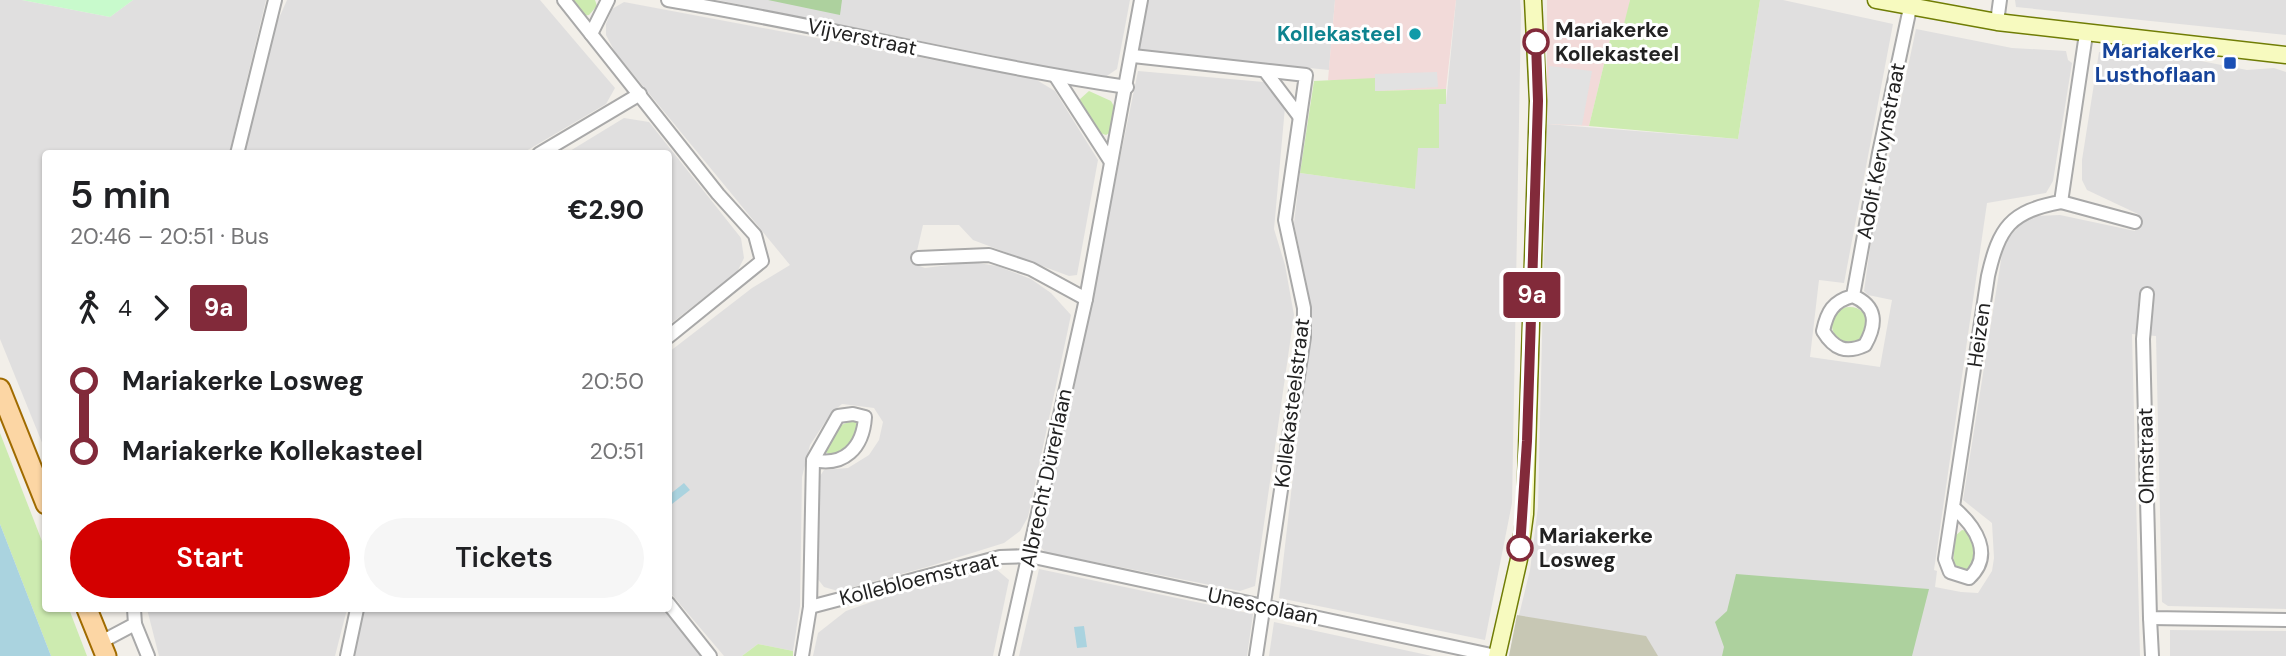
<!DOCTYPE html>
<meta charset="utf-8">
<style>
:root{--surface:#fff;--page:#f6f6f6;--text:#202124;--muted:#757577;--accent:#d40000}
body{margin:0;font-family:"DM Sans",sans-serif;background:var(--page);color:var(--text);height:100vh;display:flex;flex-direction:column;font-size:26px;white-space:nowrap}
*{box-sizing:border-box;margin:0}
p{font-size:23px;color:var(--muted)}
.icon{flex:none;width:38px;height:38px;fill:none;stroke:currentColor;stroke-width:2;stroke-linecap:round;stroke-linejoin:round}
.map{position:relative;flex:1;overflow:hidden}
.sheet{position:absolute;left:42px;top:150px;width:630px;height:462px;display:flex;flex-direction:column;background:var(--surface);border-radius:7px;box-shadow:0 2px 5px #0004}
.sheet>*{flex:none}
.badge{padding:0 14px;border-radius:5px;font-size:24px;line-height:46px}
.map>.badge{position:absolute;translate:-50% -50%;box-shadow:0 0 0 4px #fff}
.legs{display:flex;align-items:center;gap:10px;height:77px;padding:0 28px;font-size:23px}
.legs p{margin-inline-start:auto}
.headline{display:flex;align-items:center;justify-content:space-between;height:119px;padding:0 28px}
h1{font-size:38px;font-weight:600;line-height:52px}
.button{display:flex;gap:14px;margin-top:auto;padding:14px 28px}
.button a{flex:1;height:80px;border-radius:42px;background:var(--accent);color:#fff;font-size:28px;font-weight:600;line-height:80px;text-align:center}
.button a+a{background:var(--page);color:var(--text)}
ul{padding:0 28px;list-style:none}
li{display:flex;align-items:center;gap:24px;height:70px;font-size:26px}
li i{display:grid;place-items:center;width:10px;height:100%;margin:0 9px;background:currentColor}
li i::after{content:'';width:18px;height:18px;margin:-9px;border:5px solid;border-radius:50%;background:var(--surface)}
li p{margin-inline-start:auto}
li:first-child i{background:linear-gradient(#0000 50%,currentColor 0)}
li:last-child i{background:linear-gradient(currentColor 50%,#0000 0)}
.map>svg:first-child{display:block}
.residential{fill:#e0dfdf}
.commercial{fill:#f2dad9}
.construction{fill:#c7c7b4}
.grass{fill:#cdebb0}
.forest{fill:#add19e}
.park{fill:#c8facc}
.parking{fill:#e2e2e2}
.water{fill:#aad3df}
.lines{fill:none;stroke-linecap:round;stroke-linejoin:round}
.street-casing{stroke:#a9a9a9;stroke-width:16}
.secondary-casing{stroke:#707d05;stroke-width:19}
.primary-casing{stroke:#a06b00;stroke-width:23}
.street{stroke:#fff;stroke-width:12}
.secondary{stroke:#f7fabf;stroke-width:16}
.primary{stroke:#fcd6a4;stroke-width:19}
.line-1-casing{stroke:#fff;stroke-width:16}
.line-1{stroke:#822a3a;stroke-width:10}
.culture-dot{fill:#0f9aa8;stroke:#fff;stroke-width:2.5}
.stop-1-dot{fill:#fff;stroke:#822a3a;stroke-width:3.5}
.transit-dot{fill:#1a4fb4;stroke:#fff;stroke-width:2.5}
.labels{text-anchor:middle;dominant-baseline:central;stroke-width:6;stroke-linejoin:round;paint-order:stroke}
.stop-label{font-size:21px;font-weight:bold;fill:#222;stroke:#fff;text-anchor:start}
.culture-label{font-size:21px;font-weight:bold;fill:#0d838f;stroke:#fff;text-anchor:end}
.street-label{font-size:21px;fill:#222;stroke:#fff}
.transit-label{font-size:21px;font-weight:bold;fill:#164399;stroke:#fff;text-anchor:end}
</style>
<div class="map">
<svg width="2286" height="656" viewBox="0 0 2286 656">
<rect width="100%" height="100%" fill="#f2efe9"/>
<!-- residential -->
<g class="residential">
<path d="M0,0H22L110,17L133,0H266L229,154H46L45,450L0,339Z"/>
<path d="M287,0H540L615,88L606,104L521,154H243L275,27Z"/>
<path d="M717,0H1130L1117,69L1104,78Z"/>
<path d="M1147,0H1335L1329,70L1139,51Z"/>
<path d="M1456,0H1520L1521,13L1512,503L1485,640L1279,598L1312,311L1294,223L1300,173L1415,189L1417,148H1439V103H1446Z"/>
<path d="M1760,0H1783L1893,24L1844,283L1819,280L1810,357L1880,367L1892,300L1868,295L1864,291L1871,241L1916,29L2012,48L2066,51L2068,60L2072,63L2053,181L2046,193L1987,203L1934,570L1937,571L1935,587L1961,592L1978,593L1992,571L1994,558L1992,523L1963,500L2002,254L2007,239L2022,223L2036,216L2060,215L2135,231L2138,214L2087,190L2082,180V160L2099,52L2201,61L2247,70L2274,68L2286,72V609L2168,606L2162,602L2156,336L2132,334L2140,656H1509L1530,570L1538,507L1547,124L1738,139Z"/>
<path d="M2015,0H2286V35L2016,7Z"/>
<path d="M624,2L1035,79L1055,91L1098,160L1077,275L1069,276L973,240L959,225H923L914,264L925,268L972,262L997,266L1031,279L1051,293L1071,315L1028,517L1020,531L1004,543L927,567L838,591L824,587L817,578L820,476L824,470L848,468L869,455L879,440L883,422L874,408L842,404L831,413L810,445L802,477L800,606L793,651L758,644L742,656H724L668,590L669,352L752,288L790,265L615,52L606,35V24L612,9Z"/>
<path d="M1138,71L1264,82L1285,107L1274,229L1285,265L1294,315L1255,586L1240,591L1045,552L1040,546Z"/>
<path d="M624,118L649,122L741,238L744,258L737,272L669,325L668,154H565Z"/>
<path d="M996,569L1009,580L993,656H813L818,633L846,611L911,588Z"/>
<path d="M1039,569L1253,614L1247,656H1019Z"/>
<path d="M147,609H347L335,656H159Z"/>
<path d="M364,609H665L701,656H353Z"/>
<path d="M1274,622L1432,656H1269Z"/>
<path d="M2170,630L2286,631V656H2170Z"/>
</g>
<!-- commercial -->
<g class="commercial">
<path d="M1335,0H1456L1446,89L1375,91L1328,80Z"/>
<path d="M1547,0H1630L1625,25L1614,23L1589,126L1547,124Z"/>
</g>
<!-- construction -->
<path class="construction" d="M1517,615L1646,636L1658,656H1509Z"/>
<!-- grass -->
<g class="grass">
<path d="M571,0H595L597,6L589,15L582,16Z"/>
<path d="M1630,0H1760L1738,139L1589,126L1614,23L1624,24Z"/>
<path d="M1375,78V91L1446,89V104H1439V148H1418L1415,189L1300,173L1314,81Z"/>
<path d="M1089,91L1111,101L1115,108L1111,132L1106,135L1100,133L1079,100Z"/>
<circle cx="1850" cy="325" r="18"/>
<path d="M851,421L859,423C856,441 847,453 829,454L822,450L839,426Z"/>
<path d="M0,433L45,549L46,609H69L87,656H51L0,524Z"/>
<path d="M1962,530L1968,531L1974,541L1973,566L1963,572L1953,565L1955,536Z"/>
<path d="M758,644L793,651V656H742Z"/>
</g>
<!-- forest -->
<g class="forest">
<path d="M768,0H842L840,15Z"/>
<path d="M1736,574L1929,589L1912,656H1722L1724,647L1715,622L1727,611Z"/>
</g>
<!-- park -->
<path class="park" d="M22,0H133L110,17Z"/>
<!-- parking -->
<g class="parking">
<path d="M1549,66L1592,71L1582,125L1547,124Z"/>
<path d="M1437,72L1438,87L1375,91V74Z"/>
</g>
<!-- water -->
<g class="water">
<path d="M684,483L690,490L672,504L669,495Z"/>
<path d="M0,524L51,656H0Z"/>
<path d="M1084,626L1087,647L1077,648L1074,627Z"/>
</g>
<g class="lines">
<defs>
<g id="street">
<path d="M564,0L718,194L755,235L762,261L668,337"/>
<path d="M668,0C822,25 972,64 1127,87"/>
<path d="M1997,22L2000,0"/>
<path d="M591,34L608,0"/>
<path d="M1133,56L1306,75L1285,220L1304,308V337L1256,656"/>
<path d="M1265,71L1299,116"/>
<path d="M1056,77L1111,162"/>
<path d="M237,154L275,0"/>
<path d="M539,154L640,94"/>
<path d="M2061,202L2135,222"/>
<path d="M918,258L989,255L1031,269L1086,299"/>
<path d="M2147,294L2143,339L2150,618L2286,620"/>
<path d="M1853,296C1877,306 1877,324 1865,345C1846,354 1834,349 1823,331C1827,312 1833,301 1853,296L1879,153L1910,8"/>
<path d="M1954,508C1976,527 1994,555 1969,578L1950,572L1945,559L1988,276C1999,228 2010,211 2061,202L2086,34"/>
<path d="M668,603L710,656"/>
<path d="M810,607L1000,557L1029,556L1496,656"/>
<path d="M2150,618L2152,656"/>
<path d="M135,624L148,656"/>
<path d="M101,642L135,624L134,609"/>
<path d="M347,656L357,609"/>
<path d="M802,656L810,607L813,460L838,416L853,414L865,417C863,448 844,467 813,460"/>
<path d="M1006,656L1086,299L1141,0"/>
</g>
<g id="secondary">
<path d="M1876,0L1997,22L2286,55"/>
<path d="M1497,656L1519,559L1525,514L1538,101L1533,0"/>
</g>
<g id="primary">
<path d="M0,389L46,504"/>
<path d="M87,609L106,656"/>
</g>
</defs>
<!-- street casing -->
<use href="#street" class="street-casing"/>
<!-- secondary casing -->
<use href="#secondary" class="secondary-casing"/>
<!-- primary casing -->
<use href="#primary" class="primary-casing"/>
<!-- street -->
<use href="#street" class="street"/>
<!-- secondary -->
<use href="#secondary" class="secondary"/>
<!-- primary -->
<use href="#primary" class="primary"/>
</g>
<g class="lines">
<defs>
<path id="line-1" d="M1520,548L1527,441L1538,101L1536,42"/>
</defs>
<!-- line-1 casing -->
<use href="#line-1" class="line-1-casing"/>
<!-- line-1 -->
<use href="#line-1" class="line-1"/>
</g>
<!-- markers -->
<circle class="culture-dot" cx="1415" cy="34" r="7"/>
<g class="stop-1-dot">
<circle cx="1536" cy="42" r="12"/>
<circle cx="1520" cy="548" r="12"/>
</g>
<rect class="transit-dot" x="2223" y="56" width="14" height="14" rx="3.5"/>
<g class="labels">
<!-- stop labels -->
<g class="stop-label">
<text x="1555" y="30">Mariakerke<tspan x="1555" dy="24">Kollekasteel</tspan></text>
<text x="1539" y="536">Mariakerke<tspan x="1539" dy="24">Losweg</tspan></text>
</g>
<!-- culture labels -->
<g class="culture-label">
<text x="1401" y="34">Kollekasteel</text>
</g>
<!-- street labels -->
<g class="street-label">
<text transform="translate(862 37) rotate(12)">Vijverstraat</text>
<text transform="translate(1881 151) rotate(-79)">Adolf Kervynstraat</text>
<text transform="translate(1979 335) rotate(-82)">Heizen</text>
<text transform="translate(1292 403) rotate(-83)">Kollekasteelstraat</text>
<text transform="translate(2146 456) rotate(-91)">Olmstraat</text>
<text transform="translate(1046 478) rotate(-78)">Albrecht Dürerlaan</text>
<text transform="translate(919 579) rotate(-14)">Kollebloemstraat</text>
<text transform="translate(1263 606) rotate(12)">Unescolaan</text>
</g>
<!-- transit labels -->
<g class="transit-label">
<text x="2216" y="51">Mariakerke<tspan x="2216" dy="24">Lusthoflaan</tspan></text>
</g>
</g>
</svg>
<b class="badge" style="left:1532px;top:295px;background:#822a3a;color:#fff">9a</b>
<section class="sheet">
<div class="headline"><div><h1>5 min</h1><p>20:46 – 20:51 · Bus</p></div><b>€2.90</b></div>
<div class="legs"><svg class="icon" aria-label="walk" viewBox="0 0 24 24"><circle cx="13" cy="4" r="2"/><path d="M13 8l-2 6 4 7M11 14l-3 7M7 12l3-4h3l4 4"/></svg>4<svg class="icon" aria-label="forward" viewBox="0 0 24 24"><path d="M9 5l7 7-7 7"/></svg><b class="badge" style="background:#822a3a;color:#fff">9a</b></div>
<ul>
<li><i style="color:#822a3a"></i><b>Mariakerke Losweg</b><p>20:50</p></li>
<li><i style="color:#822a3a"></i><b>Mariakerke Kollekasteel</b><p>20:51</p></li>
</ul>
<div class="button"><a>Start</a><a>Tickets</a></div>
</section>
</div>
